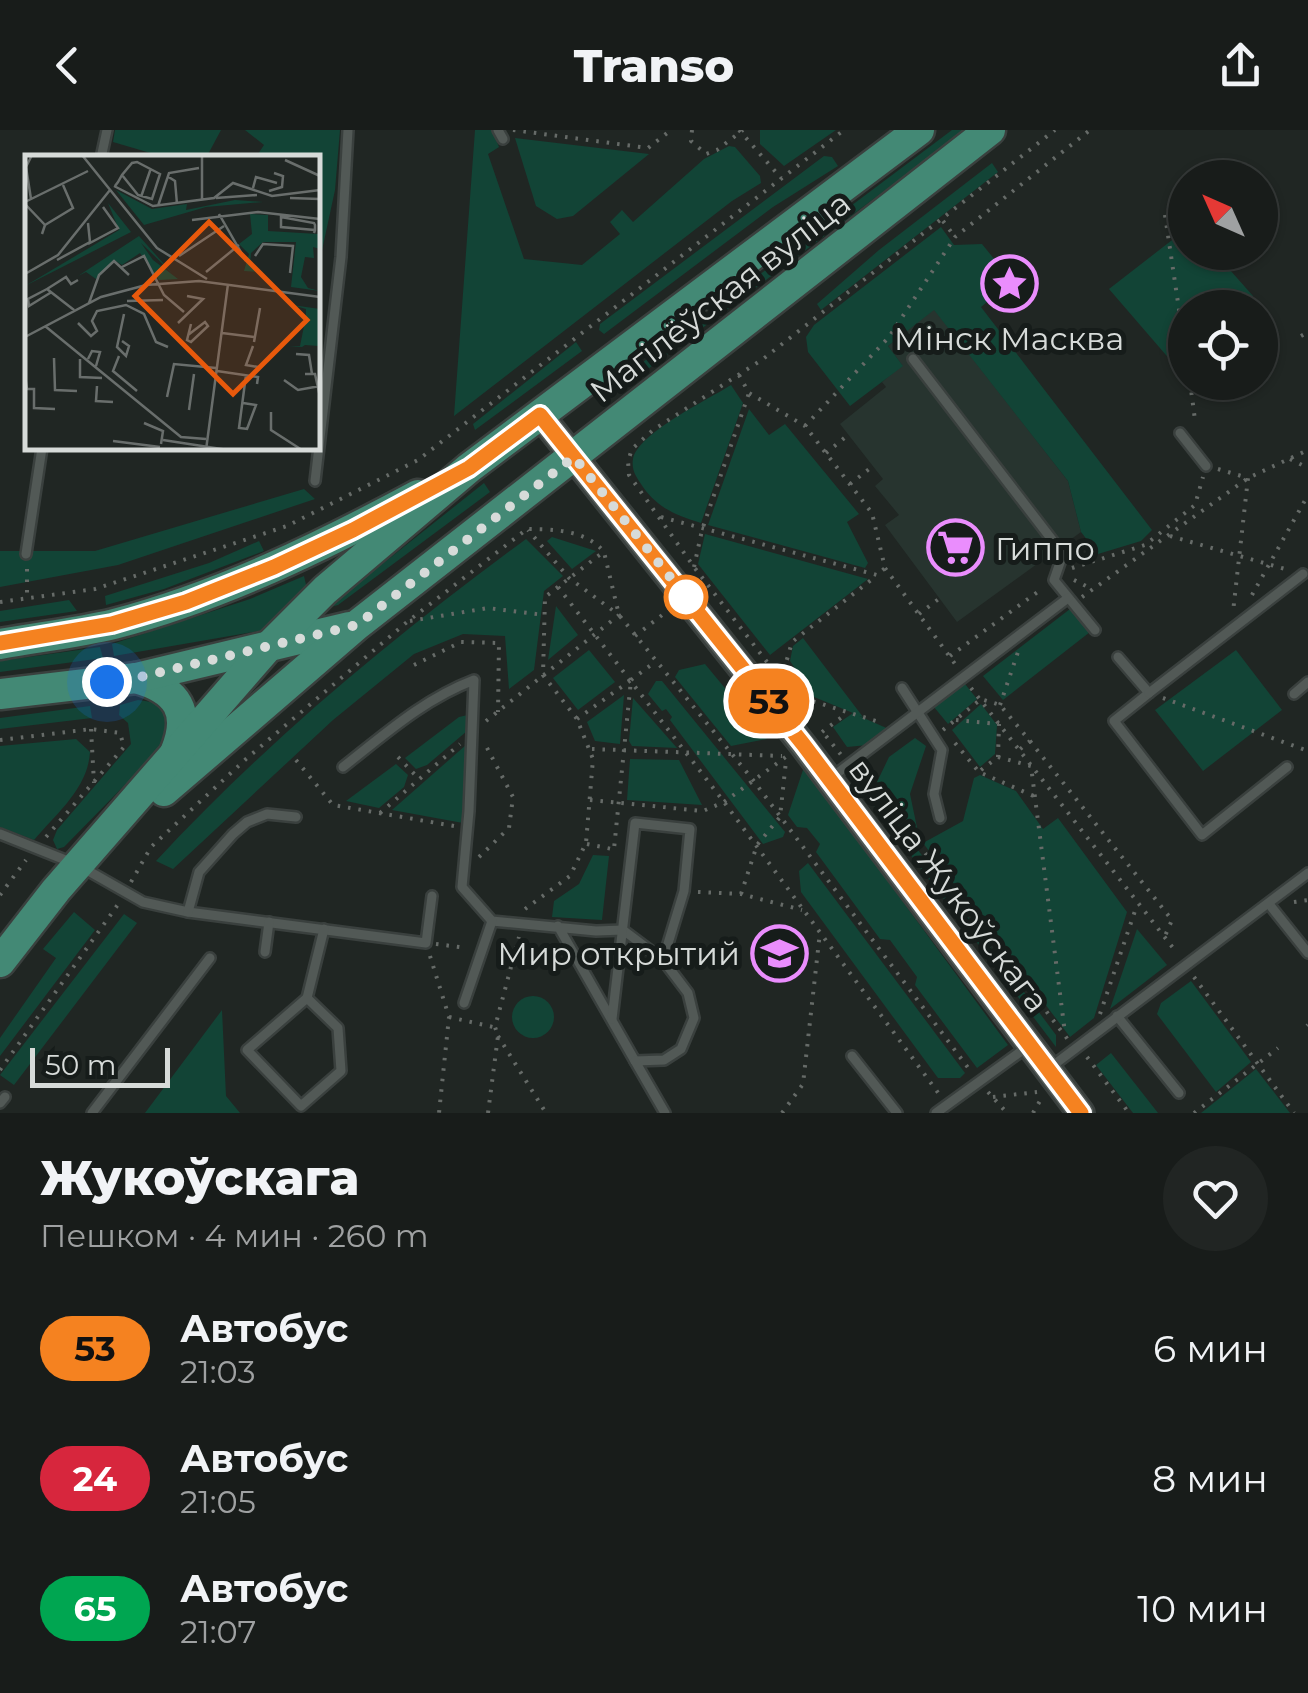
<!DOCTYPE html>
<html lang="ru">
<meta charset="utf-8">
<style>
:root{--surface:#181c1a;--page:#212523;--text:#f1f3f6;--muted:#9fa1a2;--line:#363a39}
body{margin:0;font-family:Montserrat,sans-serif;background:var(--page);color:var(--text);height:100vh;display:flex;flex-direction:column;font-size:38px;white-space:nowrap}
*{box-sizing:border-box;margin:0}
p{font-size:32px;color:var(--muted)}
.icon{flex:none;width:55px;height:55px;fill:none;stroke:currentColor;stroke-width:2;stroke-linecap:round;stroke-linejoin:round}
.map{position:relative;height:983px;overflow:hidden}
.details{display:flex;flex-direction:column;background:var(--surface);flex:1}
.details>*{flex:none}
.badge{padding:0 20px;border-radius:32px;font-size:35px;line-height:65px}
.needle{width:65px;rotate:315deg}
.tools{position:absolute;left:1168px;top:30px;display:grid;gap:20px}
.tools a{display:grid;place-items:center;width:110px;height:110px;border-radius:50%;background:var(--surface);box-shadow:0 2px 8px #0004,0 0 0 2px var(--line);font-size:50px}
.scale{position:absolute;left:30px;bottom:25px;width:140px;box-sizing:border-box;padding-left:10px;border:5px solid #d7dbd9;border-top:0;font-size:28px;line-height:35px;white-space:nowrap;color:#d7dbd9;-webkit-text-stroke:8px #161c1a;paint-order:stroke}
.you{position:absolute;width:50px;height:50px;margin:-25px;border:8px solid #fff;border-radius:50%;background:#1a73e8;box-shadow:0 0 0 15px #1a73e833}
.map>.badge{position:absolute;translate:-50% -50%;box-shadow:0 0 0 5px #fff}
.round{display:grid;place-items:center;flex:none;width:105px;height:105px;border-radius:52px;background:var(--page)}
.head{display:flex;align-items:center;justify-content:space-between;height:170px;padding:0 40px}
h1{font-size:48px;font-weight:800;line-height:75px}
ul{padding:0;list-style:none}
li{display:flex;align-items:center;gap:30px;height:130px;padding:0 40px}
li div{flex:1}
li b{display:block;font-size:38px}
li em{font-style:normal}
li .badge{min-width:110px;font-weight:700;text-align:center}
header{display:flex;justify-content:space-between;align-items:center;height:130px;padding:0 40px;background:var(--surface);font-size:45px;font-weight:800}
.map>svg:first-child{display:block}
.built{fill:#27342f}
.green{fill:#124436}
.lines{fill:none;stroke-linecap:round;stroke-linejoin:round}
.lane-casing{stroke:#3a403e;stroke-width:14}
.secondary-casing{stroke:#3a403e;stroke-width:30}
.primary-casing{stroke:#3a403e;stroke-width:35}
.path{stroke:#666b68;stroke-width:4;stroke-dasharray:2.5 8;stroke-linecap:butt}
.lane{stroke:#525956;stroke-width:9}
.secondary{stroke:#525956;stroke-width:25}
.primary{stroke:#438975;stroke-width:30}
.line-casing{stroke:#fff;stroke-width:22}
.line{stroke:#f58220;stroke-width:15}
.walk{stroke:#d7dbd9;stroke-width:10;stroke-dasharray:0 18}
.stop-dot{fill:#fff;stroke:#f58220;stroke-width:5}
.labels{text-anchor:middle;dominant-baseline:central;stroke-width:10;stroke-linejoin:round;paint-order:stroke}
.street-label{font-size:32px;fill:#d7dbd9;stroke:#161c1a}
.poi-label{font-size:32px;fill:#d7dbd9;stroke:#161c1a}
.inset-road{fill:none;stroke:#696e6c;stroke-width:2.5}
.view{fill:#e8590c;fill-opacity:0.15;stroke:#e8590c;stroke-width:5}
.inset-edge{fill:none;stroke:#d7dbd9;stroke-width:5}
</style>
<header><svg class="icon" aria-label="back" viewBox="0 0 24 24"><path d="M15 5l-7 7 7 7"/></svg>Transo<svg class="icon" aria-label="share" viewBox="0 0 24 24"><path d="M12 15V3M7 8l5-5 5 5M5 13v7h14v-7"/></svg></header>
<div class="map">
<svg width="1308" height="983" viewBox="0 0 1308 983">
<rect width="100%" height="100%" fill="#202623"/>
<!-- built -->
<path class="built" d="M934,179L1068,351L1081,402L957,492L885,395L899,385L875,356L883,349L840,294L886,257L882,252L902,235L888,216Z"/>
<!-- green -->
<g class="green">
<path d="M115,0H221L206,28L164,27L113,12Z"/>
<path d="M245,0H340L335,60L321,125L318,124V28L256,27L264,15Z"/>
<path d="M475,0H492L499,17L488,24L524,129L582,135L620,104L610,92L622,80L633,92L704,29L729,16L735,17L760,46L761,53L732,71L454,286Z"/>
<path d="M760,0H836L784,36L760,14Z"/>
<path d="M952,0H965L632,251L627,244Z"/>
<path d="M515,8L649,24L573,86L557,89L536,76Z"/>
<path d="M824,26L832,27L838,36L773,77L604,204L599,200L600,194Z"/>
<path d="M992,33L998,42L821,180L817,174L879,120Z"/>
<path d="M941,97L954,115L982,114L1012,151L981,177L1152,400L1141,411L1098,424L1081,402L1068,351L934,180L888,216L903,236L850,276L808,222L806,207L814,195Z"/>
<path d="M1185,100V122L1215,123L1253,166L1239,177L1185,178V221L1172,232L1109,159Z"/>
<path d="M576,212L582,221L475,300L473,294Z"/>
<path d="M731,255L743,273L701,393C676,385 659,379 643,357C637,348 631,341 633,329C638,303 709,269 731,255Z"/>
<path d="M749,279L769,305L785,294L859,384L847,392L868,433L865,438L708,395Z"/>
<path d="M484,353L490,362L338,475L327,478Z"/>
<path d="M304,359L315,369L118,435L0,457V421H95Z"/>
<path d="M705,404L868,449L770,525L698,434Z"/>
<path d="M552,407L596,421L572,439L547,411Z"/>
<path d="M526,409L563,446L544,461L534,540L509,559L505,506L463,504L414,524L333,590L173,739L156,731C267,611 394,506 526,409Z"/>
<path d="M259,411L264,421L164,459L106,475L105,466L209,433Z"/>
<path d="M304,446L307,459L264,500L114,526L112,514L250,469Z"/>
<path d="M69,470L77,481L0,492V481Z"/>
<path d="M556,476L578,505L548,530Z"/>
<path d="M1070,479L1090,502L1003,570L983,546Z"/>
<path d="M803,508L863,587L859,586L891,600L868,615L847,617L833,597L853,583L814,567L790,531L793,516Z"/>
<path d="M100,517L103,528L0,542V531Z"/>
<path d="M589,520L615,552L578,580L553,548Z"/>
<path d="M1236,520L1282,580L1203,641L1155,580Z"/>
<path d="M705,534L767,609L731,616L675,547L679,540Z"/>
<path d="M656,551H662L785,702L783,707L763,714L670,590L672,587L666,579L662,581L648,564Z"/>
<path d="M965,554L977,569L948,594L934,577Z"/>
<path d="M624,565L620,614L595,611L587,592Z"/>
<path d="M633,568L677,618L632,616L629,611Z"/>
<path d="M138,570C158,572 167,577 172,596L162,617L64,717L57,719L53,710L57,700L131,614L128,593L119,585L120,575Z"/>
<path d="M981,574L997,595L995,624L980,637L952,600Z"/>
<path d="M90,576L92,588L0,599V588Z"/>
<path d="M468,585L467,601L427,635L416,639L405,628L459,587Z"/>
<path d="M915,608L926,616L910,664L919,707L877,652L889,627Z"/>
<path d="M76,609L90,622C88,658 57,683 34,710L0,697V616Z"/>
<path d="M466,615L463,693L392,680Z"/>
<path d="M630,629L679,630L702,675L627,670Z"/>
<path d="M396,634L408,645L404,657L379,678L346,671Z"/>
<path d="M804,637L1008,915L977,938L915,855L917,847L890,810L880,809L816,722L820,714L807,698L797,697L788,685Z"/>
<path d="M980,645L1016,661L1043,699L1058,688L1127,782L1094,888L1070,907L923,713L963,691L974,648Z"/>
<path d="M874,661L1056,905V917L875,678L872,668Z"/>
<path d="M593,725L609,726L602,790L552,787L554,771L579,754Z"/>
<path d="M808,733L965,943L960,948H938L801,762L799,741Z"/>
<path d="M74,782L95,800L0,926V908L56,828L43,819Z"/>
<path d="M124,784L137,793L14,955L0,945Z"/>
<path d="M1137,799L1167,835L1110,879Z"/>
<path d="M1191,851L1251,932L1216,962L1157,884L1161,873Z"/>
<circle cx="533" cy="887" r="21"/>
<path d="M222,880L226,966L240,983H145Z"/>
<path d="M1111,923L1158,983H1133L1096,935Z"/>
<path d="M1256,939L1290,983H1201Z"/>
</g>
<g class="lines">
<defs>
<g id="lane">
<path d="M498,0L503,9"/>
<path d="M101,28L107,0"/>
<path d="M913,229L1063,424L1054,450L1095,500"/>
<path d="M1180,303L1206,336"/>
<path d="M315,351L341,127L348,0"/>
<path d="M26,424L42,318"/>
<path d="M1118,527L1149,563L1114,591L1202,705L1287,637"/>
<path d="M902,558L942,620L934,664L940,688"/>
<path d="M1149,563L1303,444"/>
<path d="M1294,564L1308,552"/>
<path d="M343,637C385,604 424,569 474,550L469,681L462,757L492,791L596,801L623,800L663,830L688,863L694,888L681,919L664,930L635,931L558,796"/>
<path d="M831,648L1068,468"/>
<path d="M0,704L78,735L143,772L188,782L426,813L432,766"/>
<path d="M1269,774L1308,823"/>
<path d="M188,782L199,742L233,704L247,692L267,684L296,687"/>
<path d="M265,822L269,792"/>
<path d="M307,868L338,898L341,941L301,976L247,920L307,868L324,799"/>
<path d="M464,873L492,791"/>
<path d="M1117,886L1179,963"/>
<path d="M612,889L635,693L690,699L684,761L663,830"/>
<path d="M852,926L897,983"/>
<path d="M635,931L665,983"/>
<path d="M1051,937L1308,743"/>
<path d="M0,973L5,967"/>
<path d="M92,983L210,828"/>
<path d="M936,983L1027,917"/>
</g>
<path id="secondary" d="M540,285L803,615L1081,983"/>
<g id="primary">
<path d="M0,514C38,507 77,503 114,494C221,466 321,417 418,365"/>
<path d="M136,548C178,560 192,582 175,623"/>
<path d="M0,564L136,548L349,497"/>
<path d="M164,661L357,495L990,0"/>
<path d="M0,832L56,760L268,517L325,460L469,338L919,0"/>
</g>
</defs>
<!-- lane casing -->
<use href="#lane" class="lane-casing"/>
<!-- secondary casing -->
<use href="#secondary" class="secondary-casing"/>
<!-- primary casing -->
<use href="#primary" class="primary-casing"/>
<!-- path -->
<g class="path">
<path d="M513,0L648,18L671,0"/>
<path d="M692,0L691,11L706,24L717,20L743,0"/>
<path d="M739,0L781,48"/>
<path d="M1165,85L1185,220"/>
<path d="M943,91L955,107"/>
<path d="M1301,206L1308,202"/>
<path d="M739,245L749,263L805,296L872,383L885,438L958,538"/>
<path d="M1190,252L1195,290"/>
<path d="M805,296L889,207L955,107L1090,0"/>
<path d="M826,323L848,305"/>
<path d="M1290,329L1308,338"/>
<path d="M1218,339L1248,348L1233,482"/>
<path d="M850,354L873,336"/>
<path d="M661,387L877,445L885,438"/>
<path d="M1170,406L1285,439"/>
<path d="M694,437L702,400L749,263"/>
<path d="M1072,438L1145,415L1195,375L1203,347"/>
<path d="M27,439V469"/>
<path d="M1074,450L1092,459"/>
<path d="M558,457L724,672L939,964"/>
<path d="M1252,465L1308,365"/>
<path d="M1082,467L1248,348L1308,320"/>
<path d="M0,472L95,459L287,396L418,330L844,0"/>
<path d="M919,484L940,468"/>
<path d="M410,491L488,478L544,485"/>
<path d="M635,506L670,479"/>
<path d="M950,526L1043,458"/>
<path d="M767,532L694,437L629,345L628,331L632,319L653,300L763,229L1055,0"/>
<path d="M414,535L461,512L499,513L498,582"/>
<path d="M631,550L655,532"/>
<path d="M781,550L792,512L875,447"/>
<path d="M971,558L1177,823"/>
<path d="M793,565L879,592"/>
<path d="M1163,568L1308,621"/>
<path d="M1000,575L1018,522"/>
<path d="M577,589L631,550L614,719"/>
<path d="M956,590L999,594"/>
<path d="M486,591L619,485L569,448L528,400"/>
<path d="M91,599L94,653"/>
<path d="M943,600L981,569L1000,575L1030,611L1019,620"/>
<path d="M822,602L846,584"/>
<path d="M826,606L842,626"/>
<path d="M0,610L91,599L120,603L124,617L46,707"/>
<path d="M1030,611L1172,790L1165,806"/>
<path d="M955,613L979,642L1036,667"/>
<path d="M592,619L782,626"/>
<path d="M398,627L419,649"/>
<path d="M998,627L1031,636L1065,903"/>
<path d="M296,630L333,675L454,696"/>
<path d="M981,640L998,627L999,594"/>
<path d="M858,643L877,660L1069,911"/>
<path d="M590,670L703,681L724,672L787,626"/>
<path d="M380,683L460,614"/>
<path d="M587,714L612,719"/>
<path d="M479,727L509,698L513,667L486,616"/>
<path d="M131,752L151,717L246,629L407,492L527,399C552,399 587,400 604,422L619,485L753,650L972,943"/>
<path d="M698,762L741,764L802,780"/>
<path d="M741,764L757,715L780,687L786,631"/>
<path d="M0,765L26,730"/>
<path d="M1294,772L1308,770"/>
<path d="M525,779L570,746L586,713L593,629L577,589L543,545L545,467L602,423"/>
<path d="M436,814L467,818"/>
<path d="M430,826L449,887L439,983"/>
<path d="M1194,847L1294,983"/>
<path d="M1100,884L1137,775"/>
<path d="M449,887L493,897"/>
<path d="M1307,896L1308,895"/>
<path d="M498,906L546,983"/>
<path d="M1087,927L1129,983"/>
<path d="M0,940L119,773"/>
<path d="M988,962L1007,983"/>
<path d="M993,967L1037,962"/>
<path d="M488,983L498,906L495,897L519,807"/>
<path d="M782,983L803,954L820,802"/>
<path d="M1033,983L1041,969"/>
<path d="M1194,983L1278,918"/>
</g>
<!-- lane -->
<use href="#lane" class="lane"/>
<!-- secondary -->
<use href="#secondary" class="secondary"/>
<!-- primary -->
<use href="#primary" class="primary"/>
</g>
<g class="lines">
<defs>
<path id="line" d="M0,513L112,494L186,472L274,437L353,400L469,338L540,285L803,614L1081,983"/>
</defs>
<!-- line casing -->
<use href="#line" class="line-casing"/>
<!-- line -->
<use href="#line" class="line"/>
<!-- walk -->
<path class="walk" d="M107,552L136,548L357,495L574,327L686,467"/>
</g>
<!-- icons -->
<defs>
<symbol id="sight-ring" viewBox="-11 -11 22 22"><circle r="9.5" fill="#161c1a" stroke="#ea8dfd" stroke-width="1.5"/><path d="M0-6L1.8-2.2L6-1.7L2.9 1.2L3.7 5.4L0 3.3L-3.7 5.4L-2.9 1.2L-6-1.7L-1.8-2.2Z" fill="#ea8dfd"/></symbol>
<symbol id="supermarket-ring" viewBox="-11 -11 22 22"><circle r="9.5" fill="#161c1a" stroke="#ea8dfd" stroke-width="1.5"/><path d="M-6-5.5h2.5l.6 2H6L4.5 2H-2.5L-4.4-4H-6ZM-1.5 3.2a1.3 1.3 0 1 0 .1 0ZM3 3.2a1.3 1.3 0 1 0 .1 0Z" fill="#ea8dfd"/></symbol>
<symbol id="school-ring" viewBox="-11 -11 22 22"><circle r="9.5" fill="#161c1a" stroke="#ea8dfd" stroke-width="1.5"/><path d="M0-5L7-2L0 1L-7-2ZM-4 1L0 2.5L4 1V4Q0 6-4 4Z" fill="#ea8dfd"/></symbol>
</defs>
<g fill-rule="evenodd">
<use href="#sight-ring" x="978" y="122" width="63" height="63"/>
<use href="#supermarket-ring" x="924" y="386" width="63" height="63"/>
<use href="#school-ring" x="748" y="792" width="63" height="63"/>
</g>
<!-- markers -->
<circle class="stop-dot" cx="686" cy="467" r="20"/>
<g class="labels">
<!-- street labels -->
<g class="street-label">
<text transform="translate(720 167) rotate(-38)">Магілёўская вуліца</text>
<text transform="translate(949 755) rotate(53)">вуліца Жукоўскага</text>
</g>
<!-- poi labels -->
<g class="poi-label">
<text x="1009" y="208">Мінск Масква</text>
<text x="995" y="418" text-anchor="start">Гиппо</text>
<text x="740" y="823" text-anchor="end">Мир открытий</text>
</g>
</g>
<!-- overview -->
<g transform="translate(25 25)">
<rect width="295" height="295" fill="#202623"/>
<path d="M91,35L127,54L162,49L161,55L210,45L238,47L181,52L119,70ZM83,48L106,77L0,131L94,75ZM225,59L243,60V76L293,79L295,94L288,92L289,103L280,102L276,122L283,133L295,136L266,132L271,87H238L226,98L225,110L238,117L219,116L224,99L214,89L227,79ZM114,81L147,118L116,88L128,105L153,124L134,125L115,98L97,110L89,105L71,124L61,117L53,121ZM267,150L295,154L294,191L280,190L277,192L264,191H275L281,161V154Z" fill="#124436"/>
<path class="inset-road" d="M57,0L132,93L182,124M177,1V45M260,5L295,21M142,21L150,26L152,49M89,31L128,51L189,43L208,28L247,41L295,35M90,31L93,27L97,20L107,8L112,7L135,19L127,44L113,40L97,20M228,33L231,22L252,28M244,36L257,32L258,21L249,18M116,42L126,13M191,43L232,40M265,43L295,44M6,44L1,12L7,0M0,47L63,16M0,49L20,70L17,79M133,51L144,18L174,13M194,59L221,106M167,65L233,57L295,64M20,70L48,53L38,30M289,78L290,75V70L289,68L256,62V72L290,75M63,89L93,73L78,52M154,101L199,71M230,101L238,89L268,91L265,118M32,105L65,87L63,68M97,112L119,101L139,140L159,157M181,117L214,90M0,119L33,100L85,35M22,134L3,144L4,151L25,138M102,146L138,145M64,148L74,120L89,106L104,120M49,155L22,134L41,122L46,129L53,125M53,168L66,181L72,176L67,166L72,156L101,150L119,159L131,187L143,192M153,168L178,144L162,141M20,171L156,282L181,284M197,178L229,182M163,180L180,167L183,171L166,187L162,185L166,169M0,182L76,142L121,130L174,126L295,142M97,186L104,191L101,201L92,192L99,159M229,187L235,153M228,191L221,210L233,212M271,199L284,200L287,219M94,201L88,216L112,236M29,203L30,235L52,236M55,204V222L77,223M63,204L67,196L75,197L71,211M192,216L233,222L232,229M280,219H290L295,242M221,220L214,273L223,274M0,221L2,234H9V253L30,254M259,225L273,235L295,231M72,231L71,246L88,247M142,242L149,209L191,213M218,248L231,250L222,274M164,255L169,219M246,257V275L277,295M119,268L138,276L136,289M138,285L203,295M88,286L135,292M181,295L203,129"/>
<path class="view" d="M184,67L282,165L208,239L110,141Z"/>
<rect width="295" height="295" class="inset-edge"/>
</g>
</svg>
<div class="tools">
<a><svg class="needle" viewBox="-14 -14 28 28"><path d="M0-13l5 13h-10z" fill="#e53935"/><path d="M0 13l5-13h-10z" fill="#9fa1a2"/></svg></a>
<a><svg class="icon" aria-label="locate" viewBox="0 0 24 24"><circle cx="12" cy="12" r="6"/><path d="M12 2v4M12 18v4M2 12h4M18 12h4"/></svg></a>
</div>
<div class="scale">50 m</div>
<div class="you" style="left:107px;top:552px"></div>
<b class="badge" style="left:769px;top:571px;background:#f58220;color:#111">53</b>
</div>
<section class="details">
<div class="head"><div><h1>Жукоўскага</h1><p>Пешком · 4 мин · 260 m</p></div><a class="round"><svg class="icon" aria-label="heart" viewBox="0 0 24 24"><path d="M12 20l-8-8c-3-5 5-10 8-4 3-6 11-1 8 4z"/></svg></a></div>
<ul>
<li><span class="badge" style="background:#f58220;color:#111">53</span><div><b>Автобус</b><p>21:03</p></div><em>6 мин</em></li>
<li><span class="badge" style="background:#d7263d;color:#fff">24</span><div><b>Автобус</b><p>21:05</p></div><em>8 мин</em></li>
<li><span class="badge" style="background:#00a651;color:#fff">65</span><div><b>Автобус</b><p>21:07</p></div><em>10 мин</em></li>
</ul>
</section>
